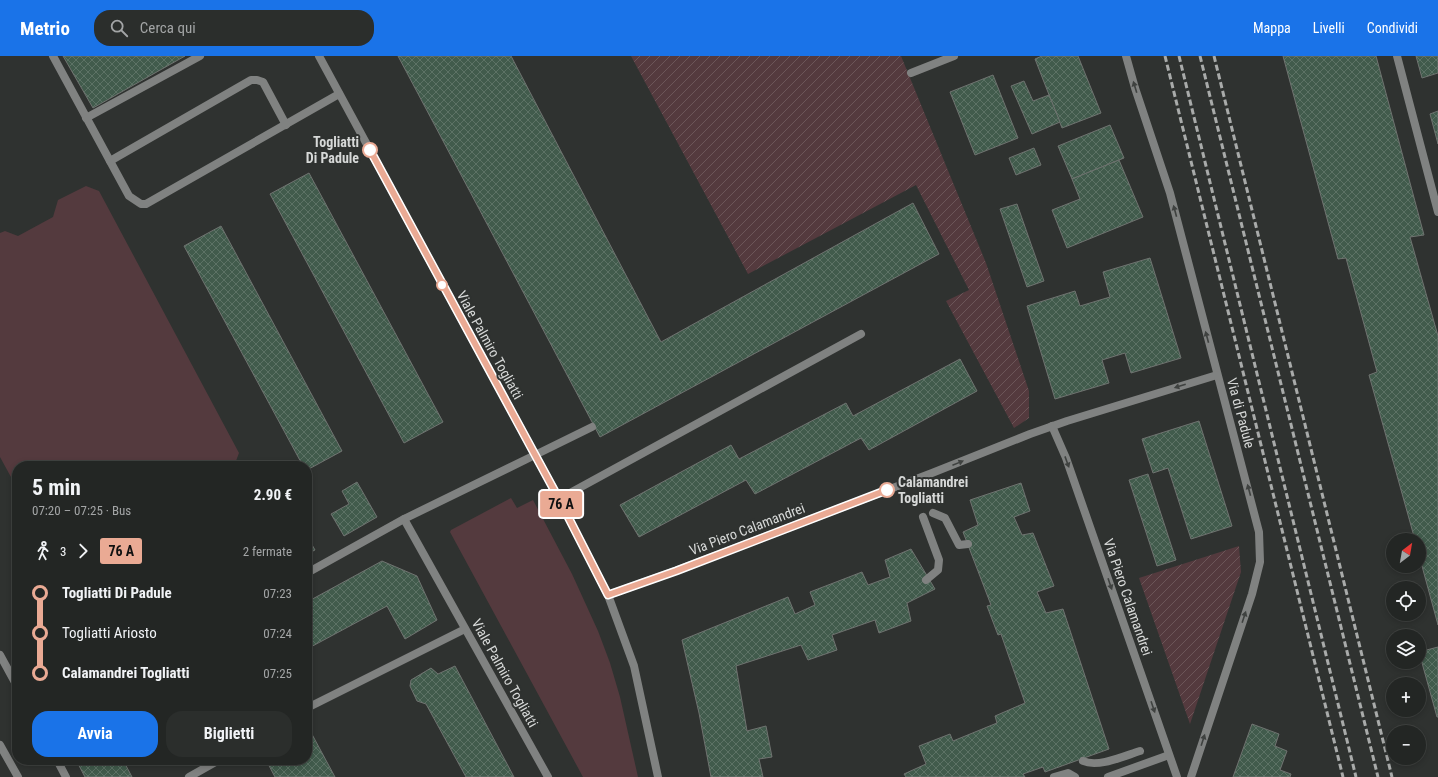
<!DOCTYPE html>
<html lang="it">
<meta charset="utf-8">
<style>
:root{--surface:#232624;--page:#2b2e2c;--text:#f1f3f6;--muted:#a3a5a6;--line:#404341;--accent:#1a73e8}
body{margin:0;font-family:"Roboto Condensed",sans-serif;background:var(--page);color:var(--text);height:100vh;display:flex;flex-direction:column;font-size:15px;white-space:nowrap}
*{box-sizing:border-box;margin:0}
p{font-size:13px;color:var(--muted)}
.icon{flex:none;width:22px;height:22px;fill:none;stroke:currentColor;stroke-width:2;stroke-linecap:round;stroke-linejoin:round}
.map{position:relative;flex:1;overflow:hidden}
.details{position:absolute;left:12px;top:405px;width:300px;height:304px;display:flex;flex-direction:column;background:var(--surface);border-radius:16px;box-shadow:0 2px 6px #0003,0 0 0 1px var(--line)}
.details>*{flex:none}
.badge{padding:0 8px;border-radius:3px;font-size:14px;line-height:26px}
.needle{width:26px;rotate:31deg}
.buttons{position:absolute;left:1386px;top:477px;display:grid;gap:8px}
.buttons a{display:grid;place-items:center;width:40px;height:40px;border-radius:50%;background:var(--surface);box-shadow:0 2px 6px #0003,0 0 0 1px var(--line);font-size:20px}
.map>.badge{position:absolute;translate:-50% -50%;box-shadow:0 0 0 2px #fff}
.legs{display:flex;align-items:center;gap:6px;height:44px;padding:0 20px;font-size:13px}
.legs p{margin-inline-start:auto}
.overview{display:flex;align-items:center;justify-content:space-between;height:68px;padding:0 20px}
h1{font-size:22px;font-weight:700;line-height:30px}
.primary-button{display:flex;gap:8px;margin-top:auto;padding:8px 20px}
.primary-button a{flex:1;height:46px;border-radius:16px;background:var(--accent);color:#fff;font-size:16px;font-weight:700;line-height:46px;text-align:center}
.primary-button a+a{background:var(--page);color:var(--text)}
ul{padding:0 20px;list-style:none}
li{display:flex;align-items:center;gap:14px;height:40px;font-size:15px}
li i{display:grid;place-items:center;width:6px;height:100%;margin:0 5px;background:currentColor}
li i::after{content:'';width:10px;height:10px;margin:-5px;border:3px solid;border-radius:50%;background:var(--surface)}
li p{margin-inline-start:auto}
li:first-child i{background:linear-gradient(#0000 50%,currentColor 0)}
li:last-child i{background:linear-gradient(currentColor 50%,#0000 0)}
header{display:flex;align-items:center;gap:24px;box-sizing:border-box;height:56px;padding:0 20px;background:var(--accent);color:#fff}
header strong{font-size:19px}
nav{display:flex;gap:22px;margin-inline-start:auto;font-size:14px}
.search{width:280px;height:36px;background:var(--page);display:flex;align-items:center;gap:10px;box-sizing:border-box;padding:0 14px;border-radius:16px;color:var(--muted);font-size:15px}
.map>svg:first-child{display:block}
.grass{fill:#543a3e}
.garden{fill:url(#garden-furrows)}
.building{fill:url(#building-cross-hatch);stroke:#6f7370}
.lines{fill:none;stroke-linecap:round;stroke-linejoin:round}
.service{stroke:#808281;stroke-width:8}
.minor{stroke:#808281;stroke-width:8}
.tertiary{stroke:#808281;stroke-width:8}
.rail{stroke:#a9abaa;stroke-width:3;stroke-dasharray:6 3;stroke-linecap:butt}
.oneway{fill:#3f4240}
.line-1-casing{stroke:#fff;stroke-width:9}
.line-1{stroke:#eaaa94;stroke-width:6}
.stop-1-dot{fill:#fff;stroke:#eaaa94;stroke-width:2}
.labels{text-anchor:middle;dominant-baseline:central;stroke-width:4;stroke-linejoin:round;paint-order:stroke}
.stop-label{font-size:14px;font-weight:bold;fill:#d7d9d8;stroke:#2f3230;text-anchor:end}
.street-label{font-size:14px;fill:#d7d9d8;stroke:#2f3230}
</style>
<header>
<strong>Metrio</strong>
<div class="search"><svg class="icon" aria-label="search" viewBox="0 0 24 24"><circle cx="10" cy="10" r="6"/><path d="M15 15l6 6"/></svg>Cerca qui</div>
<nav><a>Mappa</a><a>Livelli</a><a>Condividi</a></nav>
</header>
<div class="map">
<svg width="1438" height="721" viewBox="0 0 1438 721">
<defs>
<pattern id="garden-furrows" width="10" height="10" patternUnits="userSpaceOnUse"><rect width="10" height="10" fill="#543a3e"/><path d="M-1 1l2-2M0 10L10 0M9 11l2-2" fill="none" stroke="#6c5659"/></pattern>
<pattern id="building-cross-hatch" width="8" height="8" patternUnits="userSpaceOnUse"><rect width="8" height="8" fill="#415b4c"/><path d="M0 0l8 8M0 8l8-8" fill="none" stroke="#5c7265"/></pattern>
</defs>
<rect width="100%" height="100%" fill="#2f3230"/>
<!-- grass -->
<g class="grass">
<path d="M86,130L99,135L239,397L234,410H17V432L0,401V177L5,175L18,180L53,161L58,144Z"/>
<path d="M511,442L517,452L533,444L572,518L598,575L610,607L620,641L638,721H583L450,476L451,474Z"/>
</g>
<!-- garden -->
<g class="garden">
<path d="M631,0H901L986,207L1029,335V362L1014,372L946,245L969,234L916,129L748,218Z"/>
<path d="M1239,490L1241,516L1190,668L1139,522Z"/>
</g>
<!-- building -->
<g class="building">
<path d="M63,0H185L93,52Z"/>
<path d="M398,0H511L661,286L913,147L939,198L600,381Z"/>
<path d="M1042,0H1078L1101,57L1062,72L1035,3Z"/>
<path d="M1283,0H1376L1424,179L1410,181L1438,280V569L1419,499V484H1415L1369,319L1377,316L1346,202L1338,203Z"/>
<path d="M1416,0H1438V17L1422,22Z"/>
<path d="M993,19L1018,82L975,99L950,36Z"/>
<path d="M1024,25L1033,45L1049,39L1060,66L1032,78L1011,30Z"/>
<path d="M1438,55V88L1430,58Z"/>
<path d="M1110,69L1124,102L1072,123L1058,90Z"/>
<path d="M1034,92L1041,109L1016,119L1009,102Z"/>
<path d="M1119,104L1143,161L1067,192L1052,154L1080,143L1072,123Z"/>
<path d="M309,117L443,366L404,387L270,138Z"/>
<path d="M1017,148L1044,225L1027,231L1000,153Z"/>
<path d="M221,170L342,395L307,414V410H303L184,190Z"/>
<path d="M1150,202L1181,302L1131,317L1125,297L1102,304L1109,327L1055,343L1027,250L1075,235L1080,250L1110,241L1103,216Z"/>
<path d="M960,303L977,335L869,394L861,382L755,438L746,424L639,481L620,449L731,389L739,403L846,347L853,360Z"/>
<path d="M1199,365L1232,470L1191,483L1168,412L1153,417L1142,383Z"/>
<path d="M1148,418L1176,504L1157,510L1129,424Z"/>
<path d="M357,426L377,461L344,480L331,458L349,448L342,435Z"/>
<path d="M1021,427L1030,455L1014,461L1022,479L1033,477L1054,530L1037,536L1046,557L1063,553L1109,693L1045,716L1043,711L1023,718L1025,721H906L904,718L926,708L919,690L950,678L953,685L997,667L995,660L1025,647L1001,578L998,579L987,550L991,549L963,476L978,469L970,444Z"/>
<path d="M307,480L315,494L307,498Z"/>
<path d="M911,493L935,533L907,547L911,565L879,577L875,564L832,579L837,594L808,604L801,589L736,610L747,675L766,670L772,701L759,703L763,721H711L699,657L682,584L788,541L795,558L815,549L810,536L862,516L868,529L890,521L885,504Z"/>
<path d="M382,505L417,520L437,564L405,583L387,550L307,593V546Z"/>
<path d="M1438,591V661H1437L1419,596Z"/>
<path d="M455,610L514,721H466L426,648L417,645L410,630L411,624L431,612L438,618Z"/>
<path d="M1252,668L1279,678L1275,690L1287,695L1280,714L1291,718L1290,721H1233Z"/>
<path d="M307,669L335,721H275L266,704H307Z"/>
<path d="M76,704H123L132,721H85Z"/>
</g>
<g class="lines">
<!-- service -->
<g class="service">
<path d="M1397,0L1438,156"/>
<path d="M535,399L592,371"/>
<path d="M559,443L861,278"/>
<path d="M933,457L945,462L959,489L968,488"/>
<path d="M923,461L939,504L938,514L926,524"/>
<path d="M307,652L465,573"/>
<path d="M1083,705C1098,712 1124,700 1140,695"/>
<path d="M189,721L219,704"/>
<path d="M1054,721L1068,717L1075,721"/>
<path d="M1108,721L1169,699"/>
</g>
<!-- minor -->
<g class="minor">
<path d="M53,0L129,140L141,148H146L339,38"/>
<path d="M1126,0L1135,32L1170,137L1259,476L1260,506L1252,538L1191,721"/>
<path d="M911,17L954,0"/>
<path d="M86,62L200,0"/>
<path d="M110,105L251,24H257L263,26L286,69"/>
<path d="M1052,370L1066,402L1177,721"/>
<path d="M404,463L548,721"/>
<path d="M307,517L404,463L535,399"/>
<path d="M608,539L675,515L932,417L1030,378L1067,365L1217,319"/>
<path d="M0,599L17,630"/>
<path d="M0,689L18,721"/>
<path d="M57,704L66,721"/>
</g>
<!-- tertiary -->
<path class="tertiary" d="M319,0L559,443L608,539L634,610L658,721"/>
<!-- rail -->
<g class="rail">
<path d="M1165,0L1343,721"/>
<path d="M1179,0L1356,721"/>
<path d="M1200,0L1378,721"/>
<path d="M1214,0L1392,721"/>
</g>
</g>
<!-- one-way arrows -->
<defs><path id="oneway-solid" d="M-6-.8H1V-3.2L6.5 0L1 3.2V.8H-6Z"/></defs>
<g class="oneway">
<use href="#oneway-solid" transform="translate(1135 31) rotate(-107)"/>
<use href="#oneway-solid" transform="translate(1175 155) rotate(-105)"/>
<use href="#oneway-solid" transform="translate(1207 281) rotate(-105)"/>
<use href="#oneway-solid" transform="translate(1180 330) rotate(163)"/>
<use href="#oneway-solid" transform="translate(1067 406) rotate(70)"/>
<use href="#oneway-solid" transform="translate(958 407) rotate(-22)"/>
<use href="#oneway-solid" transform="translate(1249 434) rotate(-105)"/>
<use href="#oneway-solid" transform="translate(1110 528) rotate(71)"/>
<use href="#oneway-solid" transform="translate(1244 561) rotate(-72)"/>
<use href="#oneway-solid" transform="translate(1153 651) rotate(71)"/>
<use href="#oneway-solid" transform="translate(1203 684) rotate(-72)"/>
</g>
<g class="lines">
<defs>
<path id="line-1" d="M370,94L559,443L608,539L676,515L887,434"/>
</defs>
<!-- line-1 casing -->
<use href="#line-1" class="line-1-casing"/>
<!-- line-1 -->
<use href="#line-1" class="line-1"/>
</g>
<!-- markers -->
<g class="stop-1-dot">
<circle cx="370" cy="94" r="7"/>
<circle cx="442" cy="229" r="5"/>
<circle cx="887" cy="434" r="7"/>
</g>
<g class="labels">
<!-- stop labels -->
<g class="stop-label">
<text x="359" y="86">Togliatti<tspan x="359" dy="16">Di Padule</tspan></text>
<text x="898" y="426" text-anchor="start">Calamandrei<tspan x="898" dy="16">Togliatti</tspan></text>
</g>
<!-- street labels -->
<g class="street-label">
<text transform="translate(490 289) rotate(61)">Viale Palmiro Togliatti</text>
<text transform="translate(1241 357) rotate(75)">Via di Padule</text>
<text transform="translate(747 473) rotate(-21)">Via Piero Calamandrei</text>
<text transform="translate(1128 541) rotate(71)">Via Piero Calamandrei</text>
<text transform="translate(505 617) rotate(61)">Viale Palmiro Togliatti</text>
</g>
</g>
</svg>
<div class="buttons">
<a><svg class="needle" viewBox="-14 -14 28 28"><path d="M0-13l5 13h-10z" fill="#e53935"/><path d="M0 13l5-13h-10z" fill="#a3a5a6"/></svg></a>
<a><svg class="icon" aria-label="locate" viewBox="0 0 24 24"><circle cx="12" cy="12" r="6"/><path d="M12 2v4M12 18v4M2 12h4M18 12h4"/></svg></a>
<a><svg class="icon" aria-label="layers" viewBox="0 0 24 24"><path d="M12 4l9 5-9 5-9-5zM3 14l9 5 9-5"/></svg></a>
<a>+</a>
<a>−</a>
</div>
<b class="badge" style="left:561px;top:448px;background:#eaaa94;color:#111">76 A</b>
<section class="details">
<div class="overview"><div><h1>5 min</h1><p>07:20 – 07:25 · Bus</p></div><b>2.90 €</b></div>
<div class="legs"><svg class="icon" aria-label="walk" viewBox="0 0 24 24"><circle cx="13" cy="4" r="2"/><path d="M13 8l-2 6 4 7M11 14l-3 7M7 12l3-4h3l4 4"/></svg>3<svg class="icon" aria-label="forward" viewBox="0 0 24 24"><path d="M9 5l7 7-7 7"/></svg><b class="badge" style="background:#eaaa94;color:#111">76 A</b><p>2 fermate</p></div>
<ul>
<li><i style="color:#eaaa94"></i><b>Togliatti Di Padule</b><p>07:23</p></li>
<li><i style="color:#eaaa94"></i><span>Togliatti Ariosto</span><p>07:24</p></li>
<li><i style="color:#eaaa94"></i><b>Calamandrei Togliatti</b><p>07:25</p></li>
</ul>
<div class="primary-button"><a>Avvia</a><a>Biglietti</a></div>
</section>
</div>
